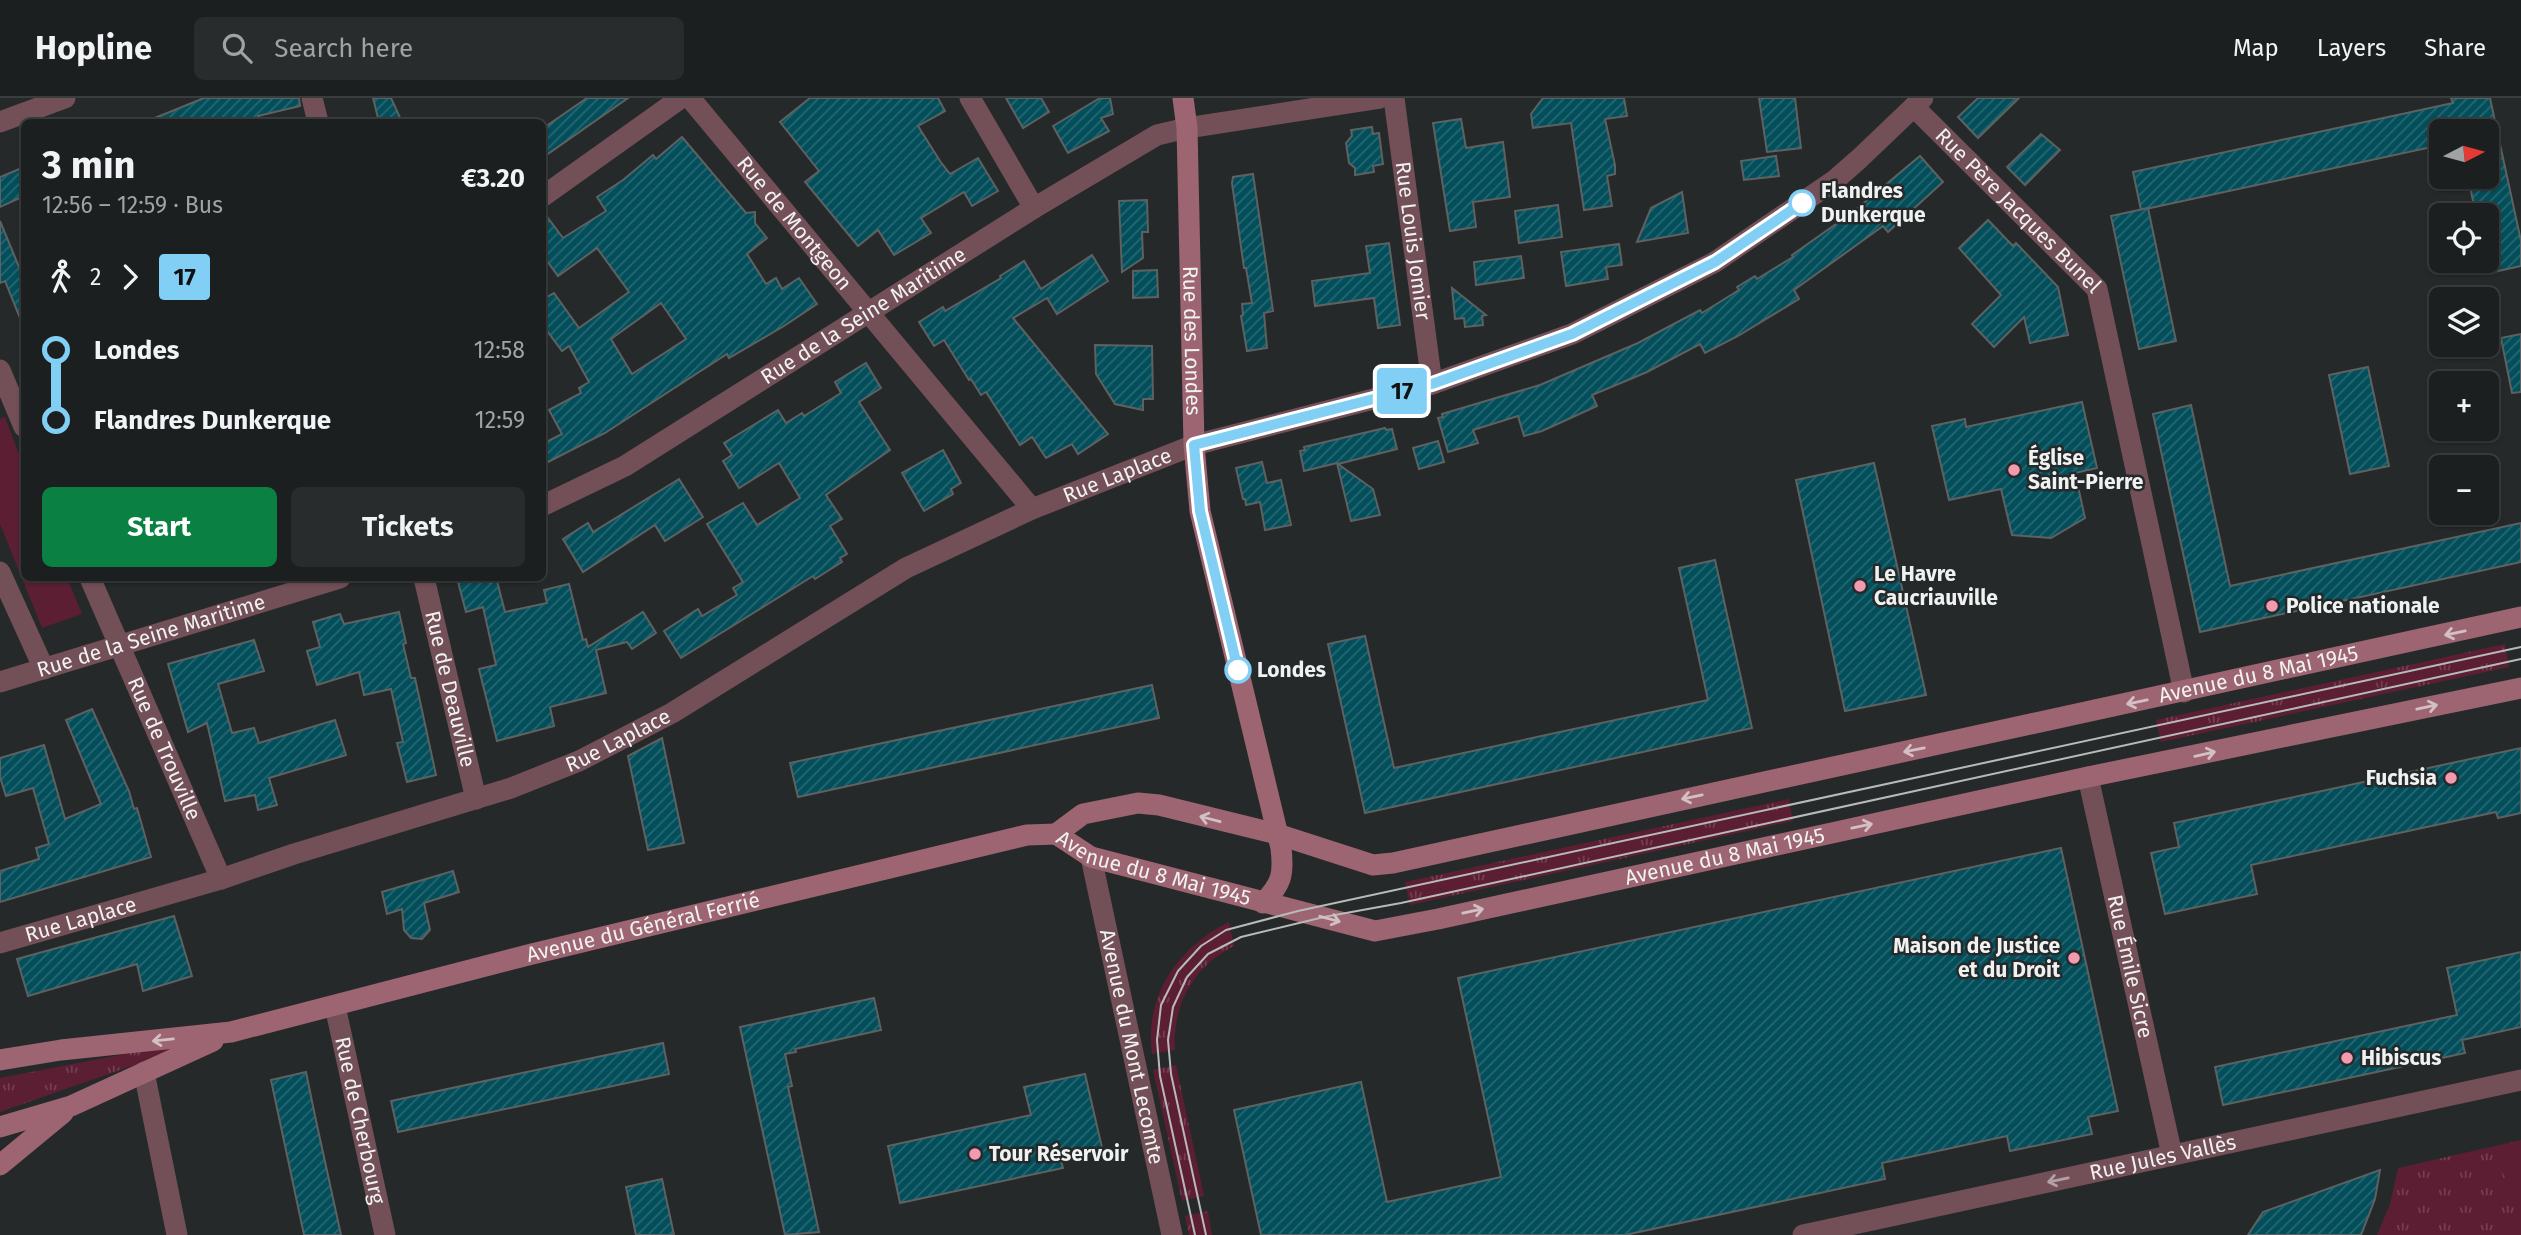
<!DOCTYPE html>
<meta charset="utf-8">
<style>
:root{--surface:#1c1f1f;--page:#292c2c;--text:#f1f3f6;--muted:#a0a2a4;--line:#3a3d3d;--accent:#0b8043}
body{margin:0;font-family:"Fira Sans",sans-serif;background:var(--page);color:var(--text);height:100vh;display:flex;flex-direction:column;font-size:26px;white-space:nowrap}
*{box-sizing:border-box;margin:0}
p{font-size:23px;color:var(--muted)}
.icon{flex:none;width:38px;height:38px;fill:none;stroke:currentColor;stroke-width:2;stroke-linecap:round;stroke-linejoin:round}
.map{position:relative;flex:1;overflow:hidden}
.drawer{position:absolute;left:21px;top:21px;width:525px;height:462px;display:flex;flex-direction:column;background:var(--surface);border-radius:10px;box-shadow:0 2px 5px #0004,0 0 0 2px var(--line)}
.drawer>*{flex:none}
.badge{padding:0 14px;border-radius:5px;font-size:24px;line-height:46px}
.needle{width:46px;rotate:84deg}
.controls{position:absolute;left:2429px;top:21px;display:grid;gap:14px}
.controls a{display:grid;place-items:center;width:70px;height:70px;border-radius:10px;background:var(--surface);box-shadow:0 2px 5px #0004,0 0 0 2px var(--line);font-size:35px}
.map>.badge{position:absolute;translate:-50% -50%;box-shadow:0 0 0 4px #fff}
.legs{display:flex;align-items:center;gap:10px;height:77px;padding:0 21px;font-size:23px}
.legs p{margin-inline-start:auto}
.headline{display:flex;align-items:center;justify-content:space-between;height:119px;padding:0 21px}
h1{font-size:38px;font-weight:700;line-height:52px}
.button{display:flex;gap:14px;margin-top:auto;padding:14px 21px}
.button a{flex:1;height:80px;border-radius:10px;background:var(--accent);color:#fff;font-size:28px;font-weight:700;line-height:80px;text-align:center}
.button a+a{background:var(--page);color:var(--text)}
ul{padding:0 21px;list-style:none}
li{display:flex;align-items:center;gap:24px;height:70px;font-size:26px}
li i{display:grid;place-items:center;width:10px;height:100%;margin:0 9px;background:currentColor}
li i::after{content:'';width:18px;height:18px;margin:-9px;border:5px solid;border-radius:50%;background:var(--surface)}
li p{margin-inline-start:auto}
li:first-child i{background:linear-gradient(#0000 50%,currentColor 0)}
li:last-child i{background:linear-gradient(currentColor 50%,#0000 0)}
header{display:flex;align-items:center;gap:42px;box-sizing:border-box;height:98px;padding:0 35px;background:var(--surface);border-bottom:2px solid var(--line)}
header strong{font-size:33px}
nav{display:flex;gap:38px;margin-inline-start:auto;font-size:24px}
.search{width:490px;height:63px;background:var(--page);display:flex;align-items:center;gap:18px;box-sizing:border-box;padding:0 24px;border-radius:10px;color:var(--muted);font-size:26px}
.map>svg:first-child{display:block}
.grass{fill:url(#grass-tufts)}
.garden{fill:#5c1e32}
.building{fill:url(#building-hatch);stroke:#5d6161;stroke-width:2;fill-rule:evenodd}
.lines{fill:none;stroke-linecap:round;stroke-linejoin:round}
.street{stroke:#734f58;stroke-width:21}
.secondary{stroke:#9d6472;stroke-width:21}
.tram{stroke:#b8baba;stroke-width:2}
.oneway{stroke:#d3c0c5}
.oneway2{stroke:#b2a0a5}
.line-1-casing{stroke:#fff;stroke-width:16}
.line-1{stroke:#82cff5;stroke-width:10}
.stop-1-dot{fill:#fff;stroke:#82cff5;stroke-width:3.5}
.poi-dot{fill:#f29ab0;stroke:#262929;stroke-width:2.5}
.labels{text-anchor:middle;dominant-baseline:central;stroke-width:5;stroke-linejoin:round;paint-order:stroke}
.stop-label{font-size:21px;font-weight:bold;fill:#f0f2f2;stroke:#262929;text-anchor:start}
.street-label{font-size:21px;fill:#f0f2f2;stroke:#262929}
.poi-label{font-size:21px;font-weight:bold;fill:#f0f2f2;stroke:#262929;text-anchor:start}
</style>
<header>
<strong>Hopline</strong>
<div class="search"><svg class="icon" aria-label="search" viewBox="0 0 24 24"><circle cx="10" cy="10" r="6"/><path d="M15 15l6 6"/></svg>Search here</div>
<nav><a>Map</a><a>Layers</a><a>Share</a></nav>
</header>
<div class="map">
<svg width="2521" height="1137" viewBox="0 0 2521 1137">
<defs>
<pattern id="grass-tufts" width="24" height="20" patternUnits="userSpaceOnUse" patternTransform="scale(1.75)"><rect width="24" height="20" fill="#5c1e32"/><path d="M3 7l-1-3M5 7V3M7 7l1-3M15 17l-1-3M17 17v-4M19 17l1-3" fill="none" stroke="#743f50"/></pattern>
<pattern id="building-hatch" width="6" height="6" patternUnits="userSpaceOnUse" patternTransform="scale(1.75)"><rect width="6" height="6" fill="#024e5a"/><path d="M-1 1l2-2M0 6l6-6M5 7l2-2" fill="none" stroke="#276872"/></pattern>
</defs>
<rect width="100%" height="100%" fill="#262929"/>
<!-- grass -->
<g class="grass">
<path d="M2505,546L2509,569L2161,644L2156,622Z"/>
<path d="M1789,701L1793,723L1410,807L1405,784Z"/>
<path d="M1229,824L1234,848C1194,868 1172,907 1175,952L1152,956C1144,898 1178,849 1229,824Z"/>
<path d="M214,939L0,1014V980Z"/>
<path d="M1176,967L1204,1098L1182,1103L1153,972Z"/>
<path d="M2521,1042V1137H2377L2390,1106L2398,1070Z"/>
<path d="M1208,1113L1212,1137H1189L1185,1118Z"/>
</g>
<!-- garden -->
<g class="garden">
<path d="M5,319L24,370V480H67L82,516L42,530L0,426V321Z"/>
<path d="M2521,1049V1107L2503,1076L2496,1054Z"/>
</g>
<!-- building -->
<g class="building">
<path d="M204,0H299L300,8L258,18L260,24H145Z"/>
<path d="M373,0H391L402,24H379Z"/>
<path d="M587,0H628L542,60V31Z"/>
<path d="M810,0H938L945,13L918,28L940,63L950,76L978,60L998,93L972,108L964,94L921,120L931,135L894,157L878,132L858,148L805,84L819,73L780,24Z"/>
<path d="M1006,0H1041L1049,14L1023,30Z"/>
<path d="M1100,0H1110L1113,16L1101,20L1109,33L1068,55L1053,28Z"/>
<path d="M1543,0H1624L1627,18L1605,21L1615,67V76L1607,78L1612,108L1584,112L1571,25L1533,30L1531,16Z"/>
<path d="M1759,0H1795L1801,50L1767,54Z"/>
<path d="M1978,0H2019L1978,40L1958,19Z"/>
<path d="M2451,0H2490L2521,143V168L2489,175L2487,165V117H2476L2468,79H2487V33H2441V47L2141,112L2133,74L2453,5Z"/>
<path d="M1461,21L1466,50L1503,44L1510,99L1473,104L1476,129L1450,133L1433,25Z"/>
<path d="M1372,29L1373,36L1379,35L1383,66L1373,68L1374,74L1355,77V70L1349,65L1346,45L1352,38L1351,32Z"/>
<path d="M2041,36L2060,52L2025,87L2007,69Z"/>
<path d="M682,39L746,115L755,114V125L767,140L747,156L766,186L776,180L782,191L799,180L817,206L784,228L729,260L727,256L605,335L542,367V346L562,336L549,312L581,295L579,290L589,284L569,248L562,253L542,226V210L547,207L543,201L554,195L579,230L629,194L597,150L558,178L542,156V112L563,140L606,113L597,99L623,82L653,57L656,61ZM661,205L686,241L632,276L611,241Z"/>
<path d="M1776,58L1779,78L1744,82L1741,63Z"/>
<path d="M1920,58L1943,84L1888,134L1883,128L1794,192L1799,201L1738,238L1705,255L1700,246L1647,274L1592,297L1597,308L1542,333L1524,338L1518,318L1473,332L1478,345L1448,354L1438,320L1443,319L1442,316L1540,287L1638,245L1700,212L1702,215L1739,192L1737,189L1755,178L1757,181L1793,159L1792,157L1853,114Z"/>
<path d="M24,69V98L0,109V79Z"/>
<path d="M1253,76L1273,213L1264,215L1267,250L1247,253L1241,218L1243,217L1242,206L1252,205L1246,170H1244L1232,85L1233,79Z"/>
<path d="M1682,94L1688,135L1637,144L1651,110Z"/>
<path d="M1147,102L1148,134H1142L1143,160L1122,174L1119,103Z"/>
<path d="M1558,107L1562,139L1519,145L1515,113Z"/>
<path d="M2148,110L2176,243L2139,251L2111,118Z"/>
<path d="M1988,122L2013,148L2016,145L2058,189L2068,237L2030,245L2024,219L1994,249L1972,226L2001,197L1959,150Z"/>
<path d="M0,123L24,181V230L5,183L0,185Z"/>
<path d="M1389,145L1400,227L1378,230L1374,200L1315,208L1312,183L1370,175L1366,148Z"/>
<path d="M1619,146L1622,167L1606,169L1608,181L1566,188L1561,154Z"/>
<path d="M1092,157L1108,183L1057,216L1047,200L1013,220L1108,336L1078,356L1072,346L1046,360L1032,339L1020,347L986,294L981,297L971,281L969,282L944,242L934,248L919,224L943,209L945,213L1001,180L1000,178L1024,163L1041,191Z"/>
<path d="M1521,158L1524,180L1476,187L1474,164Z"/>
<path d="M1157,172L1158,199L1133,200V173Z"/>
<path d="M1452,190L1486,217L1482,218L1483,227L1465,229L1464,220L1455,221Z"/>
<path d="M2521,236V294L2512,295L2501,240Z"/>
<path d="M1095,247L1152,248L1153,301H1143V312L1115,306L1096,276Z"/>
<path d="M866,265L881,290L859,304L890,352L826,397L842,421L830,428L847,456L840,460L842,464L815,481L813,478L681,560L664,533L698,511L702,518L737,497L733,490L743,484L707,426L743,405L757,427L800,400L779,365L739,390L723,363L732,357L724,345L778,312L786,325L802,315L804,318L841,295L835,284Z"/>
<path d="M2368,269L2389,368L2350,376L2329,277Z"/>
<path d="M2082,304L2097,370L2075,375L2085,420L2051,440L2012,437L2001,391L1949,402L1932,328L1965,321L1966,329Z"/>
<path d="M2191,307L2230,488L2521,425V464L2200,534L2153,316Z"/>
<path d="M1385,330L1386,332L1392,331L1397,351L1338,366L1373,391L1380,417L1351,423L1337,365L1304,373L1300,353L1305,352L1304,349Z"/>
<path d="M1438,343L1444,364L1419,371L1413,350Z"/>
<path d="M943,352L961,385L951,391L953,396L924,413L902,375Z"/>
<path d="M1262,364L1267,385L1281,382L1291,427L1265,432L1260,404L1246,407L1245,401H1243L1236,370Z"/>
<path d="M1874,365L1926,597L1845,613L1796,382Z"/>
<path d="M679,381L703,419L665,443L655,427L583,474L563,441L588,425L593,434Z"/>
<path d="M1715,462L1752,630L1365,715L1328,546L1365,538L1394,670L1708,602L1679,470Z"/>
<path d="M457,480H488L490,485L497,483L505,514L547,505L544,492L569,486L583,542L586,541L588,549L643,514L656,535L632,551L627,544L596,552L606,595L550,609L554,628L497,643L479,571L496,567L483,509L466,514Z"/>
<path d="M399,514L406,545L403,546L411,580H415L436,677L407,684L397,645L403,644L391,591L364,597L359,574L317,587L307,553L320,549L313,524L340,516L344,526Z"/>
<path d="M254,542L264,573L218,586L232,635L254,630L259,645L335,622L346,657L269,680L277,707L258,712L255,697L225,703L207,625L188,634L168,566Z"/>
<path d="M1152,587L1159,620L798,699L790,665Z"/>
<path d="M92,611L129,693L134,711L137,710L151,759L0,804V773L39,761L36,750L49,746L33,690L6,698L0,679V660L44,647L65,721L101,706L66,622Z"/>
<path d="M662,640L684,745L648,752L628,658Z"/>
<path d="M2521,650V715L2498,720L2496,714L2251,767L2257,796L2165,816L2151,755L2179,749L2174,725Z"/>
<path d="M2061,750L2118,1013L2088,1019L2092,1036L2010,1053L2007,1038L1882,1065L1885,1081L1625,1137H1261L1234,1012L1361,984L1387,1104L1501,1079L1458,880Z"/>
<path d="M453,773L459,794L424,805L430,832L422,841L411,840L404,832L402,811L387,816L382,794Z"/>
<path d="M174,818L192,878L143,893L137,866L28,898L17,861Z"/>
<path d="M2521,854V929L2462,942L2465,955L2223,1007L2215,969L2457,917L2447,870Z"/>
<path d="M874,900L881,932L795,951L796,954L785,956L792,988L788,989L819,1134L785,1137L740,929Z"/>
<path d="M663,945L669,976L398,1034L391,1003Z"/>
<path d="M306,974L315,1018L341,1137H304L271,982Z"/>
<path d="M1085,976L1103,1054L1061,1063L1063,1070L900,1105L888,1048L1031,1017L1024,989Z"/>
<path d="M2380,1072L2375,1101L2361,1137H2248L2263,1114Z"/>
<path d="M662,1081L674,1137H636L626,1089Z"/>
</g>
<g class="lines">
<!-- street -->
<g class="street">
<path d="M312,0L318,24"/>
<path id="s1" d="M690,0L1032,411"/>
<path d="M970,0L1034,110"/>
<path id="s2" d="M1394,0L1432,286"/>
<path id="s3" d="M1914,9L2097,191L2184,594"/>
<path d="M0,24L65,0"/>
<path d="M542,99L681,0"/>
<path d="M0,272L24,329"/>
<path id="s4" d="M542,408L625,368L1034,110L1157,37L1187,30L1380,0"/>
<path d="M0,474L44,571"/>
<path id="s5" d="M90,480L221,781"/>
<path id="s6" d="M424,480L476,701"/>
<path id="s7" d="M0,584L340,480"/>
<path id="s8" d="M2088,679L2172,1057"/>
<path id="s9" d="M1091,759L1172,1137"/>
<path id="s10" d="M0,845L221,781L294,756L511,690L579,663L672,615L906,470L1032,411L1194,347L1432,286L1572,236L1715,164L1835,82L1859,61L1923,0"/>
<path id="s11" d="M335,908L385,1137"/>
<path d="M144,974L177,1137"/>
<path id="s12" d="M1803,1137L2521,982"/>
</g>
<!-- secondary -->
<g class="secondary">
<path id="s13" d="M1183,0L1187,30L1194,347L1200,413L1281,750C1284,776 1282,786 1263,805"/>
<path id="s14" d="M1056,736L1083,716L1138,705L1159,707L1277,736L1373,767L1393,765L2521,519"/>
<path id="s15" d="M1056,736L1091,759L1375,833L1438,821L2088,679L2521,590"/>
<path id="s16" d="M0,962L61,952L231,934L532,856L1027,737L1056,736"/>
<path d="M0,1029L71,1008L213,943"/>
<path d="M0,1067L63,1015"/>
</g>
<!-- tram -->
<g class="tram">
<path d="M1195,1137L1160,978L1157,942L1161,907L1178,873L1201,848L1226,832L1298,813L2521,549"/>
<path d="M1206,1137L1171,976L1168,942L1173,909L1187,879L1208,856L1241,839L1324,819L1401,805L2521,561"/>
</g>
</g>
<!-- one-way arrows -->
<defs><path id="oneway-shaft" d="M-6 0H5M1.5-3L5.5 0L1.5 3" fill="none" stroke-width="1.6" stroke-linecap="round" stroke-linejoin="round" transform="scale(1.75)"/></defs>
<g class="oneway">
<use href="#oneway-shaft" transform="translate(2455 535) rotate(168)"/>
<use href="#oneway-shaft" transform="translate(2137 604) rotate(168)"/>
<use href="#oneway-shaft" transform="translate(2427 609) rotate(-12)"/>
<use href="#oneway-shaft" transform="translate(1914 652) rotate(169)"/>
<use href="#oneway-shaft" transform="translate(2205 656) rotate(-13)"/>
<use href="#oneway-shaft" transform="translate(1692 699) rotate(168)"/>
<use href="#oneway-shaft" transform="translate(1210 721) rotate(-165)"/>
<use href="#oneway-shaft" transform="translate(1862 728) rotate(-12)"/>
<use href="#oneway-shaft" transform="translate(1473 813) rotate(-12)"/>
<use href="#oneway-shaft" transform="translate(1330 821) rotate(15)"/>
<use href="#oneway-shaft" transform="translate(163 942) rotate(174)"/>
</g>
<use class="oneway2" href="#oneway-shaft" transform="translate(2058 1082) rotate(168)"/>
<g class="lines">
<defs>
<path id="line-1" d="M1238,572L1200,413L1194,347L1432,286L1572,236L1715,164L1802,105"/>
</defs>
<!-- line-1 casing -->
<use href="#line-1" class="line-1-casing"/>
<!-- line-1 -->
<use href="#line-1" class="line-1"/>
</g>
<!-- markers -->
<g class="stop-1-dot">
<circle cx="1802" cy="105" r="12"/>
<circle cx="1238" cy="572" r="12"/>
</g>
<g class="poi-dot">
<circle cx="2014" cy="372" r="7"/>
<circle cx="1860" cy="488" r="7"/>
<circle cx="2272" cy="508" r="7"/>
<circle cx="2451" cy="680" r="7"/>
<circle cx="2074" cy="860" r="7"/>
<circle cx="2347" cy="960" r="7"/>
<circle cx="975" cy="1056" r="7"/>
</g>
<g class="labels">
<!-- stop labels -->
<g class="stop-label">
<text x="1821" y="93">Flandres<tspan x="1821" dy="24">Dunkerque</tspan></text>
<text x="1257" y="572">Londes</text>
</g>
<!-- street labels -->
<g class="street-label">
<text stroke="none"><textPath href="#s3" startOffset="147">Rue Père Jacques Bunel</textPath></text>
<text stroke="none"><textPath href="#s1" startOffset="163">Rue de Montgeon</textPath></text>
<text stroke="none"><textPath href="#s2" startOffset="144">Rue Louis Jomier</textPath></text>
<text stroke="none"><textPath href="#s4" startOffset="374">Rue de la Seine Maritime</textPath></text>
<text stroke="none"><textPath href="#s13" startOffset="243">Rue des Londes</textPath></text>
<text stroke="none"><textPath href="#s10" startOffset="1218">Rue Laplace</textPath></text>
<text stroke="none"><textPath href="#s7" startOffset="158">Rue de la Seine Maritime</textPath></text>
<text stroke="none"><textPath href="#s14" startOffset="1239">Avenue du 8 Mai 1945</textPath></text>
<text stroke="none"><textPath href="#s6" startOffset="114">Rue de Deauville</textPath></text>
<text stroke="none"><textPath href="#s10" startOffset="651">Rue Laplace</textPath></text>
<text stroke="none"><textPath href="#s5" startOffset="186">Rue de Trouville</textPath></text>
<text stroke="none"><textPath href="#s15" startOffset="693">Avenue du 8 Mai 1945</textPath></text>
<text stroke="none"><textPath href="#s15" startOffset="105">Avenue du 8 Mai 1945</textPath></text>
<text stroke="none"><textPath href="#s10" startOffset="84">Rue Laplace</textPath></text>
<text stroke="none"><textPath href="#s16" startOffset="658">Avenue du Général Ferrié</textPath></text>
<text stroke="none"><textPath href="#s8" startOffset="194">Rue Émile Sicre</textPath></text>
<text stroke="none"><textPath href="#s9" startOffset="194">Avenue du Mont Lecomte</textPath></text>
<text stroke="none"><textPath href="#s11" startOffset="117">Rue de Cherbourg</textPath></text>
<text stroke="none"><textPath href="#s12" startOffset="368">Rue Jules Vallès</textPath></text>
</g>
<!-- poi labels -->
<g class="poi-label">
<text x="2028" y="360">Église<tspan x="2028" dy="24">Saint-Pierre</tspan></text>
<text x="1874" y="476">Le Havre<tspan x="1874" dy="24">Caucriauville</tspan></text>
<text x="2286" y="508">Police nationale</text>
<text x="2437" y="680" text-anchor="end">Fuchsia</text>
<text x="2060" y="848" text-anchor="end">Maison de Justice<tspan x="2060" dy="24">et du Droit</tspan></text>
<text x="2361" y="960">Hibiscus</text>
<text x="989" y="1056">Tour Réservoir</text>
</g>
</g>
</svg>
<div class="controls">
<a><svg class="needle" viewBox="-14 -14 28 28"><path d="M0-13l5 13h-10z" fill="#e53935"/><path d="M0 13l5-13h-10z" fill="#a0a2a4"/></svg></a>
<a><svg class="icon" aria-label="locate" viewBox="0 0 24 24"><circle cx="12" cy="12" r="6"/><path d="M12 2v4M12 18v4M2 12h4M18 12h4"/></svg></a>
<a><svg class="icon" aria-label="layers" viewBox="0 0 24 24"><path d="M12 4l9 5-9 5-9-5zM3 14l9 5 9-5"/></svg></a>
<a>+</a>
<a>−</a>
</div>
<b class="badge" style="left:1402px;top:293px;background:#82cff5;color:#111">17</b>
<section class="drawer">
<div class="headline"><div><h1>3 min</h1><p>12:56 – 12:59 · Bus</p></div><b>€3.20</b></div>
<div class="legs"><svg class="icon" aria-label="walk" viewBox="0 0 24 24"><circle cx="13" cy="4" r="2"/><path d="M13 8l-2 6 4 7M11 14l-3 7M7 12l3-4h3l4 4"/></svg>2<svg class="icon" aria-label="forward" viewBox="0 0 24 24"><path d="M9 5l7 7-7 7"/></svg><b class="badge" style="background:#82cff5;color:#111">17</b></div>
<ul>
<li><i style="color:#82cff5"></i><b>Londes</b><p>12:58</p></li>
<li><i style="color:#82cff5"></i><b>Flandres Dunkerque</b><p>12:59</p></li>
</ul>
<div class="button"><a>Start</a><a>Tickets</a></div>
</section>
</div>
